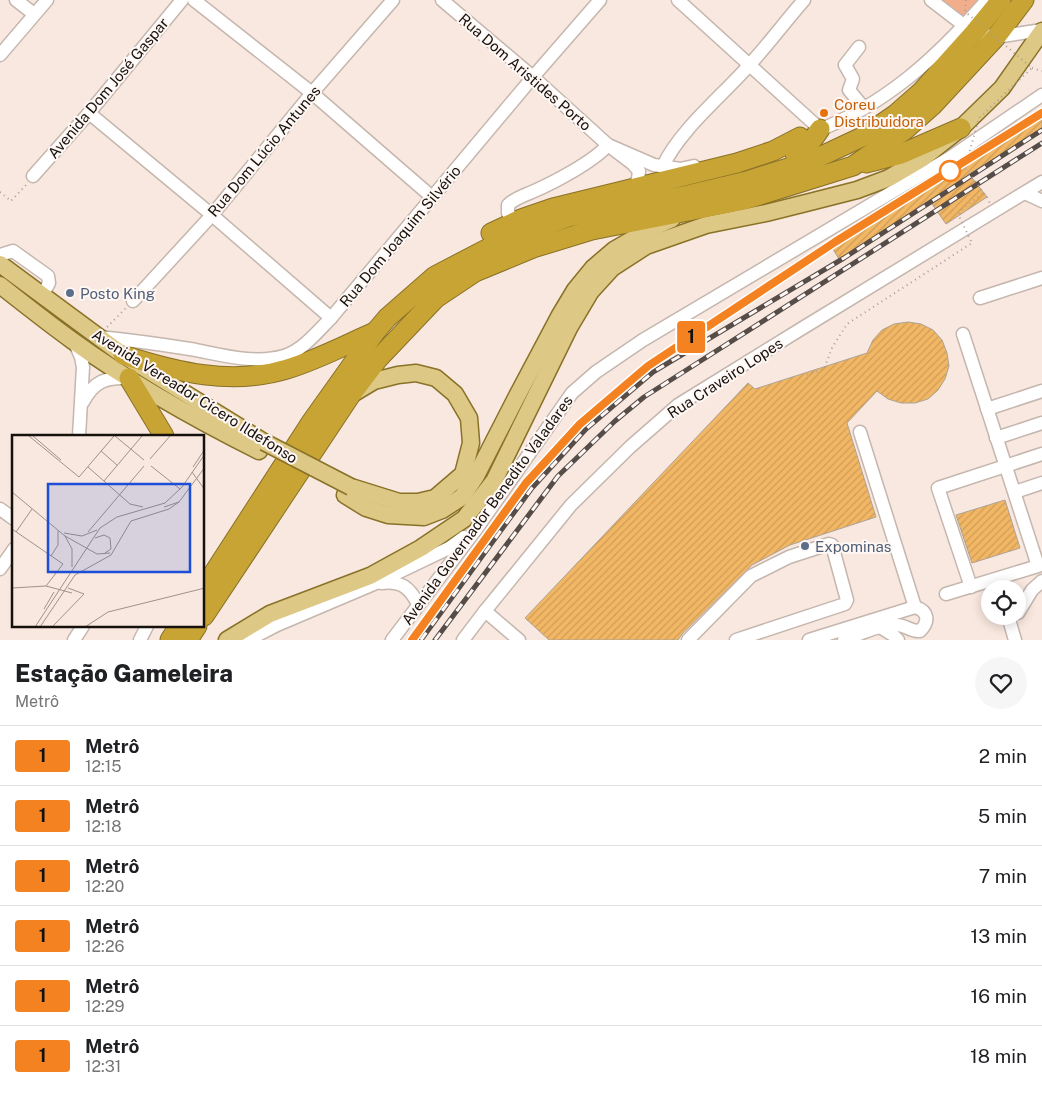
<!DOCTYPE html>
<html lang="pt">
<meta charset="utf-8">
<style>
:root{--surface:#fff;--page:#f6f6f6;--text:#202124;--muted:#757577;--line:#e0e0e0}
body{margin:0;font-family:"Public Sans",sans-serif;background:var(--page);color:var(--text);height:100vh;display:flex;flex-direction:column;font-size:19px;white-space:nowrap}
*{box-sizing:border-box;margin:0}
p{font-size:16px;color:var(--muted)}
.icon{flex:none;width:28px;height:28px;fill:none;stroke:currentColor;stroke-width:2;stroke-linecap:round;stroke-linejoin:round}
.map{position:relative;height:640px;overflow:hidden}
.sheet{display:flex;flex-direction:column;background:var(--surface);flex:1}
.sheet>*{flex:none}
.badge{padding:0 10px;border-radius:4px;font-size:18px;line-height:32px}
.tools{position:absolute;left:981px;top:580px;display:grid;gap:10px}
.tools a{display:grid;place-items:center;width:45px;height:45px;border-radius:50%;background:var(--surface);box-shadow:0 2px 12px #0003;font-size:25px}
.map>.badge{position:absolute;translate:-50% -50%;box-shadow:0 0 0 2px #fff}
.round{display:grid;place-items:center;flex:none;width:52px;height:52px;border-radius:26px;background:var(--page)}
.overview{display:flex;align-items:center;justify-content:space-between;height:85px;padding:0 15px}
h1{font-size:24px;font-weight:800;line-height:38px}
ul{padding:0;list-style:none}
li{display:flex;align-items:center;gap:15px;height:60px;padding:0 15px;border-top:1px solid var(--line)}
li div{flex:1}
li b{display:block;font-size:19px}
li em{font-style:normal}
li .badge{min-width:55px;font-weight:700;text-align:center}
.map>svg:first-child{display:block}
.green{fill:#f2ae8b}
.building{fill:url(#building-hatch);stroke:#aca296}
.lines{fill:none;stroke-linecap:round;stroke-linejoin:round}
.minor-casing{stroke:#c5b6ae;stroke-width:15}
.major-casing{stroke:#897127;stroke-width:19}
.highway-casing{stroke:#897127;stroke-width:21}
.path{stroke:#aa9e97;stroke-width:2;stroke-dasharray:1 4;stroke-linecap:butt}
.minor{stroke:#fff;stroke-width:12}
.major{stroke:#ddc885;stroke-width:16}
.highway{stroke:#c7a434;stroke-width:19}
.rail-casing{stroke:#564d49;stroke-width:5}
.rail{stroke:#fef7f4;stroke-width:3;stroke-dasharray:9;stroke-linecap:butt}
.major-bridge-casing{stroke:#897127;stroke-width:19;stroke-linecap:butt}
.path-bridge{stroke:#aa9e97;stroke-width:2;stroke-dasharray:1 4;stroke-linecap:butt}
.major-bridge{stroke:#ddc885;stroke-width:16}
.line-casing{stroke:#fff;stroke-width:11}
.line{stroke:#f58220;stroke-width:8}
.food-dot{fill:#e8710a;stroke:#fef7f4;stroke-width:2}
.stop-dot{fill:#fff;stroke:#f58220;stroke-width:2.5}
.service-dot{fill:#5c6f8a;stroke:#fef7f4;stroke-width:2}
.labels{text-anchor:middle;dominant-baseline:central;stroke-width:4;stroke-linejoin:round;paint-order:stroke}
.street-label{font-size:15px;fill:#17110e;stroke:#fef7f4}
.food-label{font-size:15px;fill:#c56008;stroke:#fef7f4;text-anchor:start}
.service-label{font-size:15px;fill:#4e5e75;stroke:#fef7f4;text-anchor:start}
.inset-road{fill:none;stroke:#9e928b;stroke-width:1}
.view{fill:#1d4ed8;fill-opacity:0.15;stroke:#1d4ed8;stroke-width:2.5}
.inset-edge{fill:none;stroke:#17110e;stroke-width:2.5}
</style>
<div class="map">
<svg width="1042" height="640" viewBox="0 0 1042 640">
<defs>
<pattern id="building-hatch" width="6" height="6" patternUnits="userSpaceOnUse" patternTransform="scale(1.25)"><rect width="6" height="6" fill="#f2b764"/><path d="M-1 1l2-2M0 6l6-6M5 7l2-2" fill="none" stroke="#cf9c56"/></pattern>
</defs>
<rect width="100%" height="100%" fill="#f8e8df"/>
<!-- green -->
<path class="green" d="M939,0H979L965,22Z"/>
<!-- building -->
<g class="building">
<path d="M1042,117V130L969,174L987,197L946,224L930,201L839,259L831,246Z"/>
<path d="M908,322L921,324L933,330L942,340L947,353L949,366L945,379L938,390L928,399L915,403H901L888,399L877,391L847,423L876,517L790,545L752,565L682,634L678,640H549L525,618L748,383L755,389L867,353L873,340L882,330L894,324Z"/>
<path d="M1005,500L1020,548L972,563L956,515Z"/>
</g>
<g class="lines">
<defs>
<g id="minor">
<path d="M16,0L34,14"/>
<path d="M194,0L312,93L432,197"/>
<path d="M442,0L533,77L608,145L654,165L680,169L694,166"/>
<path d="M678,0L820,129"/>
<path d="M931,0L974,33L996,37L1042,30"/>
<path d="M859,47L845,65L853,79L849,90L864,108"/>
<path d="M0,55L47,0"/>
<path d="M89,113L212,215L331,318"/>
<path d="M814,132C886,105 937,57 987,0"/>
<path d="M663,166C679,132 716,101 742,73C764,50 783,24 804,0"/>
<path d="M33,176L89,113L182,0"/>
<path d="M1025,193L1042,201"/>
<path d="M521,219L512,218L508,213V205C515,198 523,196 532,192C553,183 593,162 608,145L633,164L639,171L638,179L634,187"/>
<path d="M0,255L13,251L48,276L49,283L42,296"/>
<path d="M980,298L1042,278"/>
<path d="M133,301L212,215L312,93L393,0"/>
<path d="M99,337C129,340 159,344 190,349C219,354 254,365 284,356C302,351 318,331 331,318L533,77L600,0"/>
<path d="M74,341L81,357L83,367L79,436"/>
<path d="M83,402C94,381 106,377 129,378"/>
<path d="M987,409L1042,391"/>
<path d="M860,432L915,607"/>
<path d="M996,438L1042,423"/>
<path d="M1015,492L1042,483"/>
<path d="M0,509L14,519"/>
<path d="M0,569L14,549"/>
<path d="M381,583C401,580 410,588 418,604"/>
<path d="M971,587L938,488L1042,454"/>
<path d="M946,594L1038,566L963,334"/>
<path d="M485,611L519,640"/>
<path d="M1018,613L1032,590L1042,581"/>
<path d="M1008,616L1015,640"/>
<path d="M880,627L893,635L898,640"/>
<path d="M74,640L83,626"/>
<path d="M140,640L147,626"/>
<path d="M248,640L277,625L376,583L449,548L464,537"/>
<path d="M392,640L477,528L572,393L596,372L643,340L951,157L1042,95"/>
<path d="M463,640L485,611L571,505L630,447L678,405L801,329L1042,182"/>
<path d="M688,640L751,576L789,557L829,544L832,545L847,600L845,604L736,640"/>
<path d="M809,640L915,607C928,611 930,621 920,631C911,632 906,625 897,625C880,624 860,634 844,640"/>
</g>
<g id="major">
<path d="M0,264L123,355L264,442"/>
<path d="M0,285C24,304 48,323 73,341C131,383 195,419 259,451"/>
<path d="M351,487L399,502H418L435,498L463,474L471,443L469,418L455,394L436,378L416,373L398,375L374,381L354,393"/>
<path d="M345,495L366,508L388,515L424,517L442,510L462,497L476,476L516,398L560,315L575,290L593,268L614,250L652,228L672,219"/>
<path d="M227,640L270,614L370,576L421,548L464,519L494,481L569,328L591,291L612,268L646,246L706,225L766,213L806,203L857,190L889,178L923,158L961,128L1002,88L1042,31"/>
</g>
<g id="highway">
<path d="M795,154C806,149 813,140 820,129"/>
<path d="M866,163L901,154L961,128"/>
<path d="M491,233L521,219L553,208L737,163L773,151L800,137"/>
<path d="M123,355C176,372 232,386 287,369C317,360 347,344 375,332"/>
<path d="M129,378L164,436"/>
<path d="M204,588L312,421L376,331L387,318L435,276L506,239L568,217L688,195L747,181L813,160L864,136L896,114L921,92L974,33L1001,0"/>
<path d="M204,616L350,396L378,359L436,298L475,272L533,248L592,230L744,200L853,166L905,130L932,106L996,37L1024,0"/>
<path d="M170,640L179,626"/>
<path d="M188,640L197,626"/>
</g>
</defs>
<!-- minor casing -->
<use href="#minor" class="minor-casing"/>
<!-- major casing -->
<use href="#major" class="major-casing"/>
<!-- highway casing -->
<use href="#highway" class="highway-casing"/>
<!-- path -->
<g class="path">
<path d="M1032,68L1042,71"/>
<path d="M0,192L11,201L27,184"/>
<path d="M107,327L126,308"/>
</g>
<!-- minor -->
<use href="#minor" class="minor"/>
<!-- major -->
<use href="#major" class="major"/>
<!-- highway -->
<use href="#highway" class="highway"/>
<defs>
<g id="rail">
<path d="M412,640L526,483L580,424L648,366L835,242L1042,113"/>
<path d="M421,640L532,488L586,429L653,372L844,258L1042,130"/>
<path d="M435,640L558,476L615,421L644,397L677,376L1042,143"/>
</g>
</defs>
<!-- rail casing -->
<use href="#rail" class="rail-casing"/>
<!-- rail -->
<use href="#rail" class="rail"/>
<defs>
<path id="major-bridge" d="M264,442L351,487"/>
</defs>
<!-- major-bridge casing -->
<use href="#major-bridge" class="major-bridge-casing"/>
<!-- path-bridge -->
<g class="path-bridge">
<path d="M966,0L965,10L968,14L1032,68L979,118L965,168L987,197L991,206"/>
<path d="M807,379L806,375L824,369L832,348L847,324L972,243L959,216L960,211L984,192"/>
</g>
<!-- major-bridge -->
<use href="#major-bridge" class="major-bridge"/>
</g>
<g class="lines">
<defs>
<path id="line" d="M412,640L526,483L580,424L648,366L835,242L1042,113"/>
</defs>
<!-- line casing -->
<use href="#line" class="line-casing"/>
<!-- line -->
<use href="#line" class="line"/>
</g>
<!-- markers -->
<circle class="food-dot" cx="824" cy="113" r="5"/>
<circle class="stop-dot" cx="950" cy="171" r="10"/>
<g class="service-dot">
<circle cx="70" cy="293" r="5"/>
<circle cx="805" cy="546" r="5"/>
</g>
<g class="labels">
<!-- street labels -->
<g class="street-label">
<text transform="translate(525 72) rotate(41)">Rua Dom Aristides Porto</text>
<text transform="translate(108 88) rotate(-50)">Avenida Dom José Gaspar</text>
<text transform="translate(264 151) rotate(-50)">Rua Dom Lúcio Antunes</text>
<text transform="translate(400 236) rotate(-50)">Rua Dom Joaquim Silvério</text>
<text transform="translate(725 378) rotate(-33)">Rua Craveiro Lopes</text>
<text transform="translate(195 396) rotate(32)">Avenida Vereador Cícero Ildefonso</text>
<text transform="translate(487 510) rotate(-54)">Avenida Governador Benedito Valadares</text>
</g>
<!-- food labels -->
<g class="food-label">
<text x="834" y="104">Coreu<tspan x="834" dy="17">Distribuidora</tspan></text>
</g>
<!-- service labels -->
<g class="service-label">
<text x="80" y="293">Posto King</text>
<text x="815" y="546">Expominas</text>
</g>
</g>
<!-- overview -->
<g transform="translate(12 435)">
<rect width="192" height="192" fill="#f8e8df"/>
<path class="inset-road" d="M17,1L67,42L102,1M21,1L49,25M103,1L132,25M89,16L105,30M138,24L158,1M139,31L168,54M76,32L118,69L131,72M181,32L193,14M180,37L193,55M92,46L130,1M0,57L53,101L85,119L98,118M152,72L167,67M0,94L51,129L34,151L0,153M4,97L20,74M76,97L132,31M52,98L70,101L85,95M53,101L60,114V132M83,103L92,100L98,103L99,114L93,118M39,121L46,110V96M34,151L60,158M32,174L42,157M23,192L88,93L105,82L153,68L170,52L193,19M28,192L63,140L99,120L119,86L157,74L167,67L193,32M40,192L72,159L56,153M73,192L96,177L193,153"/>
<path class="view" d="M36,49H178V137H36Z"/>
<rect width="192" height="192" class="inset-edge"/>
</g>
</svg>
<div class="tools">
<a><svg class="icon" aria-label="locate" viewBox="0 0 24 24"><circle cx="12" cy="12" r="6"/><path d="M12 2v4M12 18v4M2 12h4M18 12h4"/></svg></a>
</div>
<b class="badge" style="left:691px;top:337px;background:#f58220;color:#111">1</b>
</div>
<section class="sheet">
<div class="overview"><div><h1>Estação Gameleira</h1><p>Metrô</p></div><a class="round"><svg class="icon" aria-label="heart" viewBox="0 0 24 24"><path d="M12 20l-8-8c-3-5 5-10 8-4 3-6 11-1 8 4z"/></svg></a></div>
<ul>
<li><span class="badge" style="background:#f58220;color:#111">1</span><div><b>Metrô</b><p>12:15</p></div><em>2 min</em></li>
<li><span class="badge" style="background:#f58220;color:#111">1</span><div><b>Metrô</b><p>12:18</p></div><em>5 min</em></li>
<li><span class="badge" style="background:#f58220;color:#111">1</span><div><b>Metrô</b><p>12:20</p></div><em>7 min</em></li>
<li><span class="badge" style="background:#f58220;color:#111">1</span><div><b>Metrô</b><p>12:26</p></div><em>13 min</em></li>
<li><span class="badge" style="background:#f58220;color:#111">1</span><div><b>Metrô</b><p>12:29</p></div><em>16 min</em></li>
<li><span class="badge" style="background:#f58220;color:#111">1</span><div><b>Metrô</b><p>12:31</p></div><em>18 min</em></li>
</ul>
</section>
